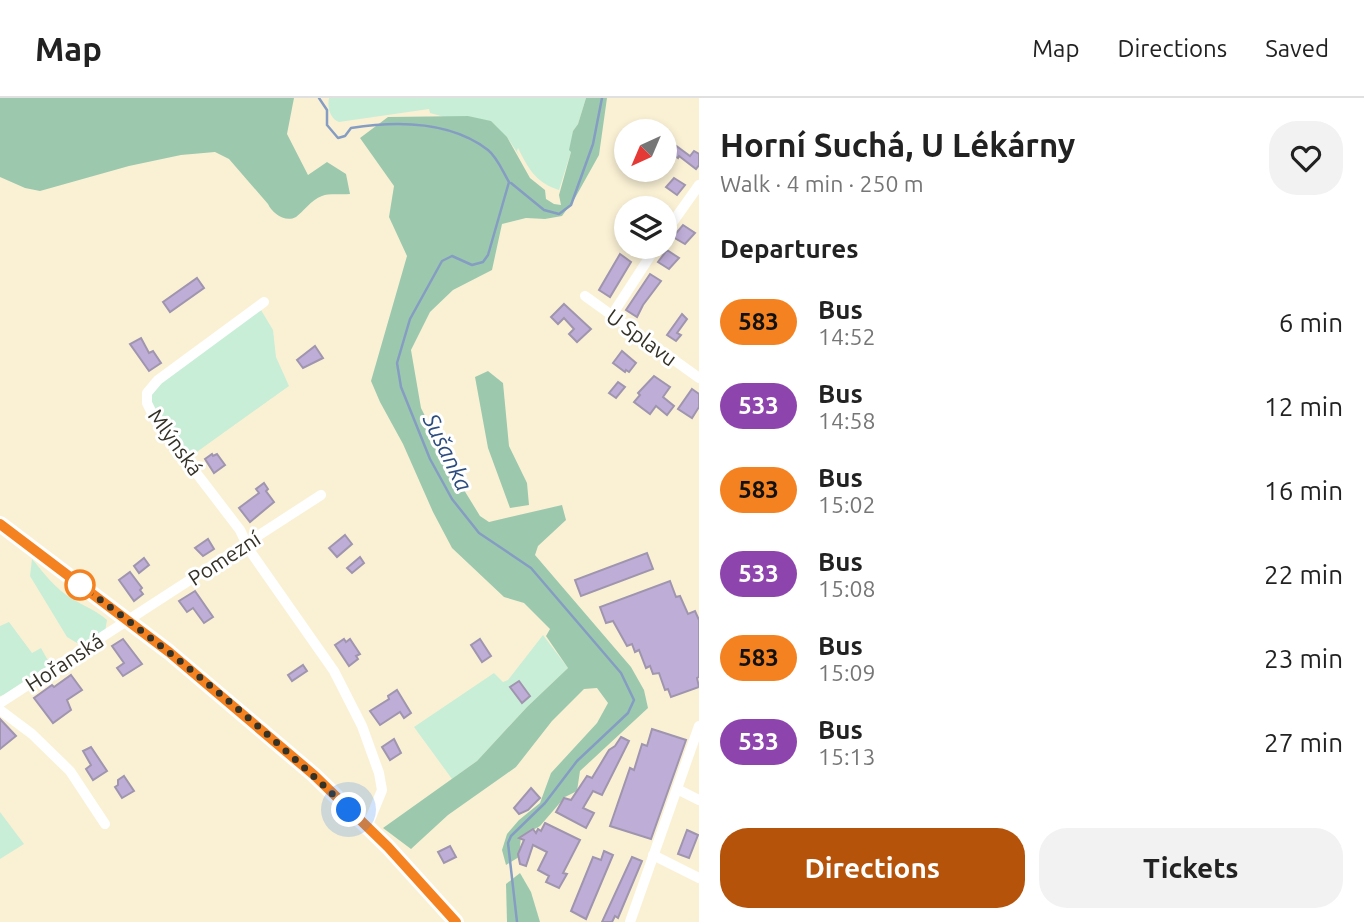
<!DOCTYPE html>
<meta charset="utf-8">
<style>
:root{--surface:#fff;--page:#f2f2f2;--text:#222;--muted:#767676;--line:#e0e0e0;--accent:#b45309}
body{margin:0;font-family:Ubuntu,sans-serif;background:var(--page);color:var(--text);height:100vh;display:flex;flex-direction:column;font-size:26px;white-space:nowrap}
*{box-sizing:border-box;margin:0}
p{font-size:23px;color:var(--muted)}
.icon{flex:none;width:38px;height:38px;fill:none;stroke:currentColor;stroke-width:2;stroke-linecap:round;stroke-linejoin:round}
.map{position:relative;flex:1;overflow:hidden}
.details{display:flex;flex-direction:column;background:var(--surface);width:665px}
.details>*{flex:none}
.badge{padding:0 14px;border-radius:23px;font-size:24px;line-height:46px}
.needle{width:46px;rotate:224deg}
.fabs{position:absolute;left:614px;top:21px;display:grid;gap:14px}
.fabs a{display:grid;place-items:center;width:63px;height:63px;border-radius:50%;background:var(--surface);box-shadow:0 4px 10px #0003;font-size:35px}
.you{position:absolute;width:35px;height:35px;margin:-18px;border:5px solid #fff;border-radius:50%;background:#1a73e8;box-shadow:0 0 0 10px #1a73e833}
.map>.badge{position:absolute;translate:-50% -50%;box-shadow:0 0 0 4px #fff}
h2{padding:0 21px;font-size:26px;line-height:63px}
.round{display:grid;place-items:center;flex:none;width:74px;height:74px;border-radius:28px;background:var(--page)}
.headline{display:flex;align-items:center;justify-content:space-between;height:119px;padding:0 21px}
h1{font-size:33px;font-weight:600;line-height:52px}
.primary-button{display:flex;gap:14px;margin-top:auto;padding:14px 21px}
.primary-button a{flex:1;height:80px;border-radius:28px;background:var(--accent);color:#fff;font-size:28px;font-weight:600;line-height:80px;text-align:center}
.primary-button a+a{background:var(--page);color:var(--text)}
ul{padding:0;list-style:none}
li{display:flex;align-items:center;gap:21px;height:84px;padding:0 21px}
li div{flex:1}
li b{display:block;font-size:26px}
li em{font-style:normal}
li .badge{min-width:77px;font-weight:700;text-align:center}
header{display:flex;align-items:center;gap:42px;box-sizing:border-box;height:98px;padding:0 35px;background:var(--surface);border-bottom:2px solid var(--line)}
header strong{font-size:33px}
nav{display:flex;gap:38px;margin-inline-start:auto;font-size:24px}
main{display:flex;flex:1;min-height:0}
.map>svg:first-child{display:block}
.green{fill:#c8eed7}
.forest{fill:#9cc9ae}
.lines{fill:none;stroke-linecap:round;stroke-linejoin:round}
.stream{stroke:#859dc2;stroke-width:2.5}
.building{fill:#beadd7;stroke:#9f95ae;stroke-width:2}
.minor{stroke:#fff;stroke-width:10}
.major{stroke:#fff;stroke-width:12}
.line-casing{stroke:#fff;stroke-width:16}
.line{stroke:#f58220;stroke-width:10}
.walk{stroke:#343126;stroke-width:7;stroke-dasharray:0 12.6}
.stop-dot{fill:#fff;stroke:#f58220;stroke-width:3.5}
.labels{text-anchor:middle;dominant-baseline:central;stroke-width:6;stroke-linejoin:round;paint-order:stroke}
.street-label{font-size:21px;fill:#343126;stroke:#fff}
.water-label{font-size:23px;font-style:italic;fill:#2c4c7e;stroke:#fff}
</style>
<header>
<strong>Map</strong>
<nav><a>Map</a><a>Directions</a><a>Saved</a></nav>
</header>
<main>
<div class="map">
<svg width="699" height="824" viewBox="0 0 699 824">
<rect width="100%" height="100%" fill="#faf1d5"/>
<!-- green -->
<g class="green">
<path d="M329,0H586L578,26L573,33L571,54L559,92C536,85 528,70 518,50L517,53L520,59L507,39L468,18L448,20L430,15L429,11L339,24C330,21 327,9 329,0Z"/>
<path d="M261,212L273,232L276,259L289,288L187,361L150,311L151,288Z"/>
<path d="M32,461C44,475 56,492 73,501C85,509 96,512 107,522L105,534L82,548L67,539L30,478Z"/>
<path d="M9,524L32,555L41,550L50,566C36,577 18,595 0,598V528Z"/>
<path d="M543,537L568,570L527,609L477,663L452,681L414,629L494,575L503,584L508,582Z"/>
<path d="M0,714L24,746L0,761Z"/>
</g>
<!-- forest -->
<g class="forest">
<path d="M0,0H294L287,36L308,77L327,64L346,76L350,96C341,97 329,95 322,98C311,102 303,114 296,119C285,125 272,115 268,106L229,61L215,54L181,57L129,68L40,93L25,90L0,79Z"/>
<path d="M586,0H607L599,57L575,100L562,118L545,121L526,120L502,126L492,172L453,192L430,214L411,252L421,310L453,374L480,418L489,424L562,407L566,422L538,448L535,457L631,569L644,592L648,610L580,673L577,693L565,699L540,728L521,739L519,759L506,767L502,752L507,736L519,722L540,705L551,675L597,625L608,605L597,590L584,591L552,623L516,669L448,717L411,751L383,730L477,663L527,609L568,570L546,538L550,531L524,505L504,499L452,450L433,414L403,346L380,304L371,283L407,158L389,119L394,88L360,40L388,19L468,18L491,23L507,39L530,80L545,92L546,101L554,106L561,107L559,97L571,54L569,52L573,33L578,26Z"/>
<path d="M488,273L503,285L509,348L527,385L529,407L510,410L488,350L475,279Z"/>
<path d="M520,775L531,794L540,824H507L506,786Z"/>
</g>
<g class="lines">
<!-- stream -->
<g class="stream">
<path d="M319,0L327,12V27L338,40L345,38L351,30C396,23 450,23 488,52C497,59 503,74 509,84L488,157L483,164L472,167L452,158L442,163L410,221L397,265L401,289L430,361L452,401L479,435L531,470L621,575L634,602L628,615L577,663L545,705L511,738L508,745L517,824"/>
<path d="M511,85L544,112L559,116L571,107L593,46L602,0"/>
</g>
</g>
<!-- building -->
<g class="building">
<path d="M671,44L690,58L694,53L699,56V67L696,71L679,58L678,60L672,56L673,54L667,49Z"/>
<path d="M674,80L685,87L677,97L666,89Z"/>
<path d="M683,127L695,135L685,146L673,139Z"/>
<path d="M667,152L679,160L669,171L658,164Z"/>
<path d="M620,156L631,164L610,199L599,192Z"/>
<path d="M650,176L661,183L643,207L637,219L626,212Z"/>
<path d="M197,180L204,190L170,214L163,204Z"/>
<path d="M564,206L591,231L577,244L569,236L574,231L564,220L558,226L551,219Z"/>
<path d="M682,216L687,221L677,235L681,237L676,243L667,237Z"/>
<path d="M141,240L149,255L153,253L161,265L149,273L130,246Z"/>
<path d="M315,248L323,260L303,270L297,262Z"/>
<path d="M622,253L636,265L629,274L626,272L625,274L613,265Z"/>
<path d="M654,278L670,289L663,299L674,308L667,317L656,308L650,316L634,304L640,297L638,295Z"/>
<path d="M618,284L625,289L616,300L609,295Z"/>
<path d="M692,291L699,296V309L692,320L678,311Z"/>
<path d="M212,356L213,358L217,356L225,367L214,375L205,361Z"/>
<path d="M264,385L268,391L266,393L274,404L250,424L239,410L259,395L256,391Z"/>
<path d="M345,437L352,446L337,459L329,450Z"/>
<path d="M208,441L214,451L203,458L195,450Z"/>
<path d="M647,455L653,471L581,498L575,482Z"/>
<path d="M360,459L364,465L352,475L347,470Z"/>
<path d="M144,460L149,467L139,475L134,468Z"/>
<path d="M130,474L142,490L140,492L143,496L134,503L119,482Z"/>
<path d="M670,483L676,499L680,498L688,516L695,513L699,522V579L697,580L699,589L671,599L668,591L665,592L659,575L653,576L650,568L646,570L639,552L635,554L632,546L627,548L613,523L606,525L600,509Z"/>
<path d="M195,493L213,519L204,525L193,510L187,514L179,503Z"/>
<path d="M123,541L142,566L123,578L117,570L124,565L112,548Z"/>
<path d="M344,541L346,544L350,541L360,556L356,558L358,561L349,568L335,547Z"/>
<path d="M480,541L491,558L482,564L471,547Z"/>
<path d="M303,567L307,573L292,583L288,577Z"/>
<path d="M71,577L82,592L67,602L71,612L53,625L34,600L52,587L54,589Z"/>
<path d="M519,583L530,598L522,605L510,589Z"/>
<path d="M397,592L411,615L404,620L400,614L380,627L370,613L389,601L388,598Z"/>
<path d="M0,621L16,638L0,651Z"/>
<path d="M652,631L686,642L651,741L610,728L630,670L634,672L642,646L647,648Z"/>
<path d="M621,639L629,643L602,697L593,693L583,710L594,715L586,730L556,714L564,700L571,702L587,678L592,680L609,652L615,648Z"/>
<path d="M394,641L401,655L390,662L382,649Z"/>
<path d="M91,649L107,673L93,682L86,671L91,667L83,653Z"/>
<path d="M124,678L134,693L122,700L115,689L118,687V682Z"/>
<path d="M531,690L540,700L528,712L519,716L514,710Z"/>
<path d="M545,725L580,742L563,775L567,776L559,790L546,784L549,778L538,772L547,754L533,747L526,768L520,766L518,756L524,742L519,740L533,731L536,735L538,731L541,733Z"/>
<path d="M687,732L698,737L689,760L678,756Z"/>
<path d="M450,748L456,759L444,765L438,754Z"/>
<path d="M604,753L613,757L586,821L571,813L593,759L601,762Z"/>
<path d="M632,759L642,763L618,820L615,818L612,824H602Z"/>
</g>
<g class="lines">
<!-- minor -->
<g class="minor">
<path d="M665,135L699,87"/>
<path d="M585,198L699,280"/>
<path d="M264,204L158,282L147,295V305L155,321L240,432L250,453L334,573L362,628L379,675L382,692L367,729"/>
<path d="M612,217L656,149"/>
<path d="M0,605L321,397"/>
<path d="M0,612L32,636L70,673L105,726"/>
<path d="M677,691L699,702"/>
<path d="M653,757L699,780"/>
<path d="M630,824L699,628"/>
</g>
<!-- major -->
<path class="major" d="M0,426L169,554L314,677L388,749L456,824"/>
</g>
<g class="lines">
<defs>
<path id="line" d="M0,426L169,554L314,677L388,749L456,824"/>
</defs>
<!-- line casing -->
<use href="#line" class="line-casing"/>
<!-- line -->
<use href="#line" class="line"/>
<!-- walk -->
<path class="walk" d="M80,487C174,555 266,631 349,712"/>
</g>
<!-- markers -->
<circle class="stop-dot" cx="80" cy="487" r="14"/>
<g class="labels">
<!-- street labels -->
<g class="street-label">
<text transform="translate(642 239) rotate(36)">U Splavu</text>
<text transform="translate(176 344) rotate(54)">Mlýnská</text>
<text transform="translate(224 460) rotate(-33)">Pomezní</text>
<text transform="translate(64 564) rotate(-33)">Hořanská</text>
</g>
<!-- water labels -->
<g class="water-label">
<text transform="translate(448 354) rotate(64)">Sušanka</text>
</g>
</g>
</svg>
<div class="fabs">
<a><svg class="needle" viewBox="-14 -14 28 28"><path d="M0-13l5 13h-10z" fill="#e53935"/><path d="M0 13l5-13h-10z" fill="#767676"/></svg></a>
<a><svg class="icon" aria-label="layers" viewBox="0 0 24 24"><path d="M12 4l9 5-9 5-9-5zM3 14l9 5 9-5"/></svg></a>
</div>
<div class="you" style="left:349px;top:712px"></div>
</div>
<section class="details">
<div class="headline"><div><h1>Horní Suchá, U Lékárny</h1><p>Walk · 4 min · 250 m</p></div><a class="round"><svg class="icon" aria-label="heart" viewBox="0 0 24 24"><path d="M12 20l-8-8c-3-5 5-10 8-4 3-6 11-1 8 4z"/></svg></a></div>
<h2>Departures</h2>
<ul>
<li><span class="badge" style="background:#f58220;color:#111">583</span><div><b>Bus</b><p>14:52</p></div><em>6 min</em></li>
<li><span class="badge" style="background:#8e44ad;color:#fff">533</span><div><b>Bus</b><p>14:58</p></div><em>12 min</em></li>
<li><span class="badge" style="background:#f58220;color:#111">583</span><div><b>Bus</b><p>15:02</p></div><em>16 min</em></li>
<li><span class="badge" style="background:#8e44ad;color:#fff">533</span><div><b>Bus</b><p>15:08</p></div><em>22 min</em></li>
<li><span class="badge" style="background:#f58220;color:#111">583</span><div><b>Bus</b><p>15:09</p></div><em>23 min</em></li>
<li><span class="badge" style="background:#8e44ad;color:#fff">533</span><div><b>Bus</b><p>15:13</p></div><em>27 min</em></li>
</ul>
<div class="primary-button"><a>Directions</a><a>Tickets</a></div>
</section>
</main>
